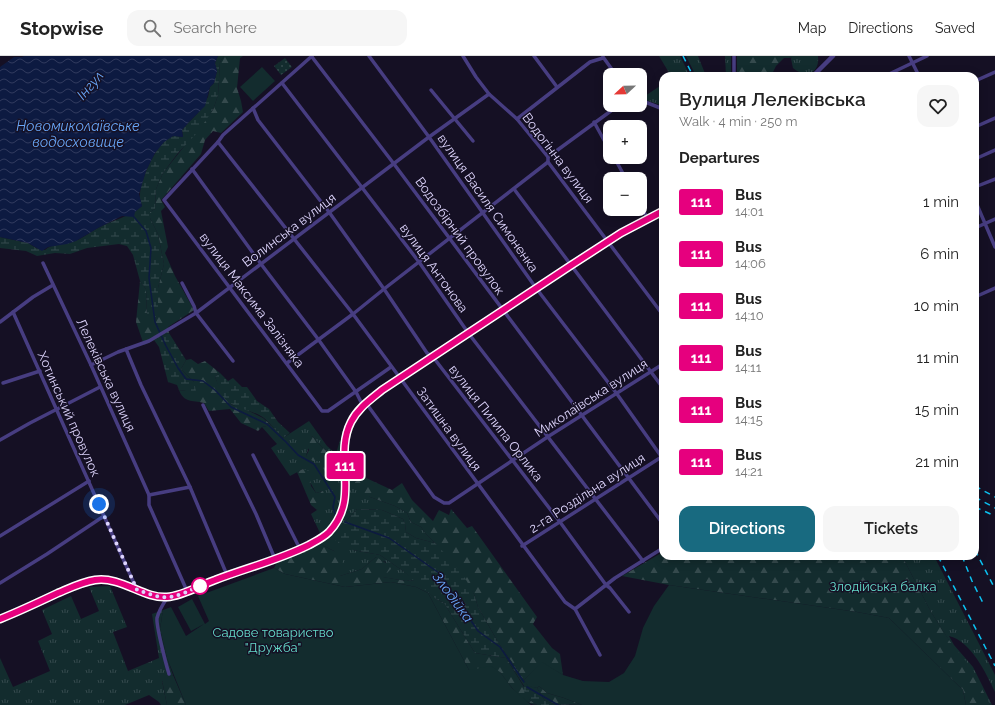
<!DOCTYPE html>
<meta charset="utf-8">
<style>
:root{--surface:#fff;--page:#f6f6f6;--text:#222;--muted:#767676;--line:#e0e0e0;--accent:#186a80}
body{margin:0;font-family:Raleway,sans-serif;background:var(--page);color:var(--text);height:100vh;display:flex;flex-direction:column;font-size:15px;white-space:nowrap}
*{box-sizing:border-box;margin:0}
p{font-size:13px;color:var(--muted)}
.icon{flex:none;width:22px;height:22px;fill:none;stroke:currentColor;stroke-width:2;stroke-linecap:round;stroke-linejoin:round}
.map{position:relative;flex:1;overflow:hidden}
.details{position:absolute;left:659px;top:16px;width:320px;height:488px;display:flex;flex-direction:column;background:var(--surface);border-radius:12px;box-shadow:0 2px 10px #0003}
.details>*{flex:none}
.badge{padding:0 8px;border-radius:3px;font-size:14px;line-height:26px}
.needle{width:26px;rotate:248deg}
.buttons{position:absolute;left:603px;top:12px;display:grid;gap:8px}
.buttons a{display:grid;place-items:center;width:44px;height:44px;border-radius:8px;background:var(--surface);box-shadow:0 2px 10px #0003;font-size:20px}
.you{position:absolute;width:20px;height:20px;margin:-10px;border:3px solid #fff;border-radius:50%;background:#1a73e8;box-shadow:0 0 0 6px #1a73e833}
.map>.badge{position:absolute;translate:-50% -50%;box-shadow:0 0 0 2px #fff}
h2{padding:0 20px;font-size:15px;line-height:36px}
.round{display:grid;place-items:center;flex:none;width:42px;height:42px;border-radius:12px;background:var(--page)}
.summary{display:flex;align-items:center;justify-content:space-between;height:68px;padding:0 20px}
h1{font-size:19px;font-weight:600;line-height:30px}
.action{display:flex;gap:8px;margin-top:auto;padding:8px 20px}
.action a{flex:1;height:46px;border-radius:12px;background:var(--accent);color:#fff;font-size:16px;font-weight:600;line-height:46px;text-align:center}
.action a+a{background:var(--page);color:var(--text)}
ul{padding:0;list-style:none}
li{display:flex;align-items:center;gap:12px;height:52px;padding:0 20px}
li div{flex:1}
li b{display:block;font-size:15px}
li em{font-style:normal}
li .badge{min-width:44px;font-weight:700;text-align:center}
header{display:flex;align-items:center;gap:24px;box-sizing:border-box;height:56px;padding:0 20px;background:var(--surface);border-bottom:1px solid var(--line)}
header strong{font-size:19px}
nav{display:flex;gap:22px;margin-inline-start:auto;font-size:14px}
.search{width:280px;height:36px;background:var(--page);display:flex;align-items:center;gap:10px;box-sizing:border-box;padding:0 14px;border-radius:12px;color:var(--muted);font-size:15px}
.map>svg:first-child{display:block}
.grass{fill:url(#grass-tufts);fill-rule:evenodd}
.forest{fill:url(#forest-firs)}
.wetland{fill:url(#wetland-marsh)}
.park{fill:url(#park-dots)}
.garden{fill:#132c2e}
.water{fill:url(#water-waves)}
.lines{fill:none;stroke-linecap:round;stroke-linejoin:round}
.stream{stroke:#0d1a41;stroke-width:1.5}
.minor{stroke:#473d81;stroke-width:3.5}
.tertiary{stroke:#473d81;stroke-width:4.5}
.rail{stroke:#0cc3f2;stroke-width:1.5;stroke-dasharray:6 5;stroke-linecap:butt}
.line-casing{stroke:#fff;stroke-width:9}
.line{stroke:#e6007e;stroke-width:6}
.walk{stroke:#ded5fd;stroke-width:4;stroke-dasharray:0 7.2}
.stop-dot{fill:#fff;stroke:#e6007e;stroke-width:2}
.labels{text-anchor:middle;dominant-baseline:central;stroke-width:3;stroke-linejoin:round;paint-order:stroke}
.street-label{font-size:13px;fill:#ded5fd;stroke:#151024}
.park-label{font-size:13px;fill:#64dac9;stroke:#151024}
.water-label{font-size:14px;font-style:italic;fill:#68a6f8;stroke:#151024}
</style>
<header>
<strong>Stopwise</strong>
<div class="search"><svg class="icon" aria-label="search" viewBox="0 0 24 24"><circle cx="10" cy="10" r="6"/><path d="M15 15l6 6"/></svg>Search here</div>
<nav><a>Map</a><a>Directions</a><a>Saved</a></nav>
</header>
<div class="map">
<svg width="995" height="649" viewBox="0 0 995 649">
<defs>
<pattern id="grass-tufts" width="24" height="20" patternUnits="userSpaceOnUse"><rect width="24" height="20" fill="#132c2e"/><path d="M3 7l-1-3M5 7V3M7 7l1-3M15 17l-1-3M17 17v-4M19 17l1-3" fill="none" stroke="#354a4d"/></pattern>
<pattern id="forest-firs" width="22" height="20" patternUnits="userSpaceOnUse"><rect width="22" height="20" fill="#132c2e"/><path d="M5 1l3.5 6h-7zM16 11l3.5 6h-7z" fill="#354a4d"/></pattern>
<pattern id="wetland-marsh" width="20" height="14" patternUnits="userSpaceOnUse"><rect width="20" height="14" fill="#132c2e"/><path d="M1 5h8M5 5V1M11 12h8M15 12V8" fill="none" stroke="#354a4d"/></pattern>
<pattern id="park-dots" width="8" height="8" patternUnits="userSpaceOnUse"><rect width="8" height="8" fill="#132c2e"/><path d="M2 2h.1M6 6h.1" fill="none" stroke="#354a4d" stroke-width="1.8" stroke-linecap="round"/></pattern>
<pattern id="water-waves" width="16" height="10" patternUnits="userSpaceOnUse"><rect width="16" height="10" fill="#0d1a41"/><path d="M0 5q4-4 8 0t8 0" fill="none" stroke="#303a5d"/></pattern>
</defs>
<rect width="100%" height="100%" fill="#151024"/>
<!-- grass -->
<g class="grass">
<path d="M659,0H680L690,20H671Z"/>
<path d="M686,0H698L706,20H696Z"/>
<path d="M725,0H731V20H726Z"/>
<path d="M792,0H818C820,18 805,23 793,12L791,3Z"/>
<path d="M663,28V50L640,42V40L642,42Z"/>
<path d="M309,365L327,390L336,398L340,384L364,421L355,426L370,441L395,450L407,457L411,466L421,471L426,478L435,487L416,482L406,476L405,468L403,463L382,454L357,453L345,466L353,494L380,499L403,515L415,524L406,525L382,521L386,506L379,504L376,501L362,513L340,520L334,495L320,488V477L311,458L317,454L323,435L316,437L303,413L290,420L271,392L277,388L262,371L271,369L283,382ZM312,380L323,392L330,397L337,419L333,410L306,400Z"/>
<path d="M902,500H934L995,619V636C986,617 971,585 949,580L954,589L973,611L992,649H990L931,556Z"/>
<path d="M110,530L127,571L113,576L128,615L159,602L152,558L163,554L160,573L167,602L173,619L162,625L167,649H161L159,646L149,639L125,649H0V602L13,631L50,615L38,585L52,578L42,554L71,540L81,563L99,555L89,531Z"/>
</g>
<!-- forest -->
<g class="forest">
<path d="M224,0H243L240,2L237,32L241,45L243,56L221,77L213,75L205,84L201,98L161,144L165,151L161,155L168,191L165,197L175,220L194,254L168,271L169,277L144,289L136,266L140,225L146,233L147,259L158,260V232L164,208L158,178L150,162V156L155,153L156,133L163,117L213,54L218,39L220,6Z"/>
<path d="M737,0H799L789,2H784L776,10L771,20H737Z"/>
<path d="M191,303L198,308L205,305L220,317L215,321L221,335L232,349L241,351L263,362L271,369L262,371L258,375L241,367L230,353L209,355L204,347C192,344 184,347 179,334L186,335L194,326L181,313L186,304Z"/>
<path d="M312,380L323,392L336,404L339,418L336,420L333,410L330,416L326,418L320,405H313L306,400L309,394L305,386Z"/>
<path d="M303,413L309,415L311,430L316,437L323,435L326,444L317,454L311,449L297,416Z"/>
<path d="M364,421L392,434L402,427L412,444L433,465L439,454L449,459L451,453L467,472L472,470L537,561L533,568L552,592L560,598L563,619L542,607L524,624L498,586L478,551L474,538L435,487L426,478L421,471L411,466L407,457L395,450L370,441L356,434L355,426Z"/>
<path d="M320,488L334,495L343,504L340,520L362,513L376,501L391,510V513L383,521L406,525L415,524L436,543L444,547L475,597L506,602L524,631L530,644L537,649C523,649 508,627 500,616L469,614L428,537L416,531L391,526L345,531L285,518L274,512L277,506L296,500Z"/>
<path d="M663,496V500H902L931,556L949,584L972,613L990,649H966L963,634L889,562L857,556L669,529L622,520Z"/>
<path d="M173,619L186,649H167L162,624Z"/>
<path d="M539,630L547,637L564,642L582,649L554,648L545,645L537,632Z"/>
</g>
<!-- wetland -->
<g class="wetland">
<path d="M218,0H224L220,6L218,39L213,54L197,77L178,97L163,117L156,133L155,153L150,156V162L158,178L164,208L158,232V260L152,262L147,259L146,233L140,225L133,199L127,190L119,188L87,192L70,198L55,197L37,200L26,195L0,192V181L28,187L36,192L45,194C52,187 66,189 75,185C84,182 91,175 100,171C113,164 131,160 142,150C141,146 139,142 140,138C141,123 157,84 173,80C176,79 180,81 183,81L182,74L189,66L197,58L208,41L210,31L214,27L217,15L215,7Z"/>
<path d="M169,277L186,304L181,313L194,326L197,340L190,341L186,335L179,334L177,329L168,326L159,291L154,284Z"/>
<path d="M220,317L228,325L233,322L242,331H247L257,345L269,353L278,366L290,377L283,382C277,376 271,368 264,362C253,354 234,353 225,343C220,338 218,328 215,321Z"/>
<path d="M357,453L382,454L403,463L405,468L406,476L416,482L435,487L450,503L465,522L474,538L478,551L498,586L528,629L537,632L545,645L554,648L577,649H537L530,644L524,636V630L506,602L475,597L444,547L436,543L403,515L380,499L353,494L335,484L345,466Z"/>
</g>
<!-- park -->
<path class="park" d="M285,2L292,11L281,19L274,10Z"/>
<!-- garden -->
<g class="garden">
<path d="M262,11L275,25L253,45L240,31Z"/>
<path d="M274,512L285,518L345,531L391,526L416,531L428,537L469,614L491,610L500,616L512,632L531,649H186L167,602L160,573L163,554L171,551L186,580L204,568L191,575L178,551L192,543L205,568L209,565L198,540Z"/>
<path d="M669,529L857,556L889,562L963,634L966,649H582L564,642L547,637L539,630L537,632L528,630L524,624L542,606L563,619L583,625L609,626L624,617L635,600L643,572L654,550Z"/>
</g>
<!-- water -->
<path class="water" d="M24,0H218L215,7L217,15L214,27L210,31L205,50L189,66L182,74L183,81L173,80L164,86L155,97L146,115L139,138L142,150L135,156L134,161L122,160L98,172L76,185L67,188L48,191L42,195L28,187L0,181V11L14,1H22Z"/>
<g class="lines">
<!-- stream -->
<g class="stream">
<path d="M134,161L146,175L151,192L149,222L155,266L166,290L178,312L186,323L203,325L215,334L231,351L267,368L286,386L298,399L314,408L335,441L333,451L335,458"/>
<path d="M345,466L389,482L439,517L478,575L500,591L524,626"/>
<path d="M527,631L558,649"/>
</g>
<!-- minor -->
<g class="minor">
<path d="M312,0L223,79L218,86L164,144L322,355H328L391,311"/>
<path d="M369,0L429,81L536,232L617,338L663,403"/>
<path d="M463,0L476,21L489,38L517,63L548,101V106L663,259"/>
<path d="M534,0L557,31"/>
<path d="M734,0V20"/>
<path d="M909,0L919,20"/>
<path d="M312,1L394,108L663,468"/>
<path d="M603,1L616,19"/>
<path d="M885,20L927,0"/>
<path d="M975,25L995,16"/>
<path d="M282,27L419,206L469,278L643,505"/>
<path d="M431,34L473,85"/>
<path d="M640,44L663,53"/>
<path d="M253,52L258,64L329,156L384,233L427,297L433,301L560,466L606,529L610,532L629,556"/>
<path d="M517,63L590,6L603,2"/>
<path d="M594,66L610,95"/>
<path d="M975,71L995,62"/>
<path d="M218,86L353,258L565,546L575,553L600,599"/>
<path d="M548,101L619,49"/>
<path d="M614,101L626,123"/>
<path d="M975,103L995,94"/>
<path d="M192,113L261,208L318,283L356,336L363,350"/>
<path d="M975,131L995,123"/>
<path d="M514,133L663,332"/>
<path d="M975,144L995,191"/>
<path d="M640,149L648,163"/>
<path d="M975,172L995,163"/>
<path d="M43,207L91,309L149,439L190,431L227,519"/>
<path d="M182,227L194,250L196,257L233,305"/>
<path d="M975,241L995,232"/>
<path d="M13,256L137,534"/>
<path d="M0,266L33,241L53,229"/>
<path d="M126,293L141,329L190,431"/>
<path d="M287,307L353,258L384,233L548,106"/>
<path d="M91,309L118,296L149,285L196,257L429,81L489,38"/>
<path d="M3,327L40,315"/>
<path d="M366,347L434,441L444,447H449L549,380L663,308"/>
<path d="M203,349L256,458L275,503"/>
<path d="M0,384L30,367L100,331"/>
<path d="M253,399L300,493"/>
<path d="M149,439V449L187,535"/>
<path d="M0,480L89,425"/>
<path d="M522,490L663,400"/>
<path d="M0,527L47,498L104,460"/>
<path d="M167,542C163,548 159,554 157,562C156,570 166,608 169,618"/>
<path d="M575,553L615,522L663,492"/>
</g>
<!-- tertiary -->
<g class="tertiary">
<path d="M813,20L833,0"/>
<path d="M0,563C20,555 39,546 58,537C70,532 82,526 95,524C120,520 140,540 164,541C179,542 201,529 215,524C246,512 279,504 309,489C316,485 323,482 329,476C361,443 333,401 351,366C358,352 370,344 382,334L570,209L621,177L663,155"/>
</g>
<!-- rail -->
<g class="rail">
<path d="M683,0L693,20"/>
<path d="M975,430L995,441"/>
<path d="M975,441L995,452"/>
<path d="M975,451L995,460"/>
<path d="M975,494L995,533"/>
<path d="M938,500L995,610"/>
<path d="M962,500L972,525L983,547"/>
</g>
</g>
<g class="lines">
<defs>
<path id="line" d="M0,563C20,555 39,546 58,537C70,532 82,526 95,524C121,520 144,543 167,541C182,540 201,529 215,524C246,512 279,504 309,489C316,485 323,482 329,476C361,442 333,401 351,366C358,352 370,344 382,334L570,210L621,177L663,155"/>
</defs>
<!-- line casing -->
<use href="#line" class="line-casing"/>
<!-- line -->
<use href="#line" class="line"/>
<!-- walk -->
<path class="walk" d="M99,448L137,534C145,536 153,540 161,541C175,543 191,534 203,528L200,530"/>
</g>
<!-- markers -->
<circle class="stop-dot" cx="200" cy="530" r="8"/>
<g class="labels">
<!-- street labels -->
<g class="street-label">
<text transform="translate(558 102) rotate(53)">Водогінна вулиця</text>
<text transform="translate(488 147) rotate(55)">вулиця Василя Симоненка</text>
<text transform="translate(289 174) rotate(-37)">Волинська вулиця</text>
<text transform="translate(460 180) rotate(54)">Водозбірний провулок</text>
<text transform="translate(434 212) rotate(54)">вулиця Антонова</text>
<text transform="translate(252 244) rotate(53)">вулиця Максима Залізняка</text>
<text transform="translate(106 319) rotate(65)">Лелеківська вулиця</text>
<text transform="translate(591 342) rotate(-33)">Миколаївська вулиця</text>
<text transform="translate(69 358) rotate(66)">Хотинський провулок</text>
<text transform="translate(496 367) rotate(52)">вулиця Пилипа Орлика</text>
<text transform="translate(449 373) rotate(54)">Затишна вулиця</text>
<text transform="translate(587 437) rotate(-33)">2-га Роздільна вулиця</text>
</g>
<!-- park labels -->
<g class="park-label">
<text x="883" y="530">Злодійська балка</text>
<text x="273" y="576">Садове товариство<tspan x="273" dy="15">"Дружба"</tspan></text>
</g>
<!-- water labels -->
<g class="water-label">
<text transform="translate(90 29) rotate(-50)">Інгул</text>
<text x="78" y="70">Новомиколаївське<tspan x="78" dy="16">водосховище</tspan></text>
<text transform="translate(453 541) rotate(54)">Злодійка</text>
</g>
</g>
</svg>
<div class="buttons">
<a><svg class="needle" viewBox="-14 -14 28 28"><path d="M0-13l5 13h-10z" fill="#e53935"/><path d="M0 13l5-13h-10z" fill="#767676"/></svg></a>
<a>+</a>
<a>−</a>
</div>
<div class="you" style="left:99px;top:448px"></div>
<b class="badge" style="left:345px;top:410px;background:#e6007e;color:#fff">111</b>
<section class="details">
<div class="summary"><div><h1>Вулиця Лелеківська</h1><p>Walk · 4 min · 250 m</p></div><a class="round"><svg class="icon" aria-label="heart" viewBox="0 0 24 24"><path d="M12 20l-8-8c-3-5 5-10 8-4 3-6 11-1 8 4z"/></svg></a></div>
<h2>Departures</h2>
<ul>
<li><span class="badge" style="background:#e6007e;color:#fff">111</span><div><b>Bus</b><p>14:01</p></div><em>1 min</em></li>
<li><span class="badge" style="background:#e6007e;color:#fff">111</span><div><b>Bus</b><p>14:06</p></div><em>6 min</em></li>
<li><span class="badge" style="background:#e6007e;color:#fff">111</span><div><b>Bus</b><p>14:10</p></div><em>10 min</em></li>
<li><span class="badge" style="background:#e6007e;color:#fff">111</span><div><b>Bus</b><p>14:11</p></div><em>11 min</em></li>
<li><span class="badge" style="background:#e6007e;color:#fff">111</span><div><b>Bus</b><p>14:15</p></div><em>15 min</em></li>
<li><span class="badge" style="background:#e6007e;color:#fff">111</span><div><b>Bus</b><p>14:21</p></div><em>21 min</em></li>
</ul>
<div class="action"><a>Directions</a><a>Tickets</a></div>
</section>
</div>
